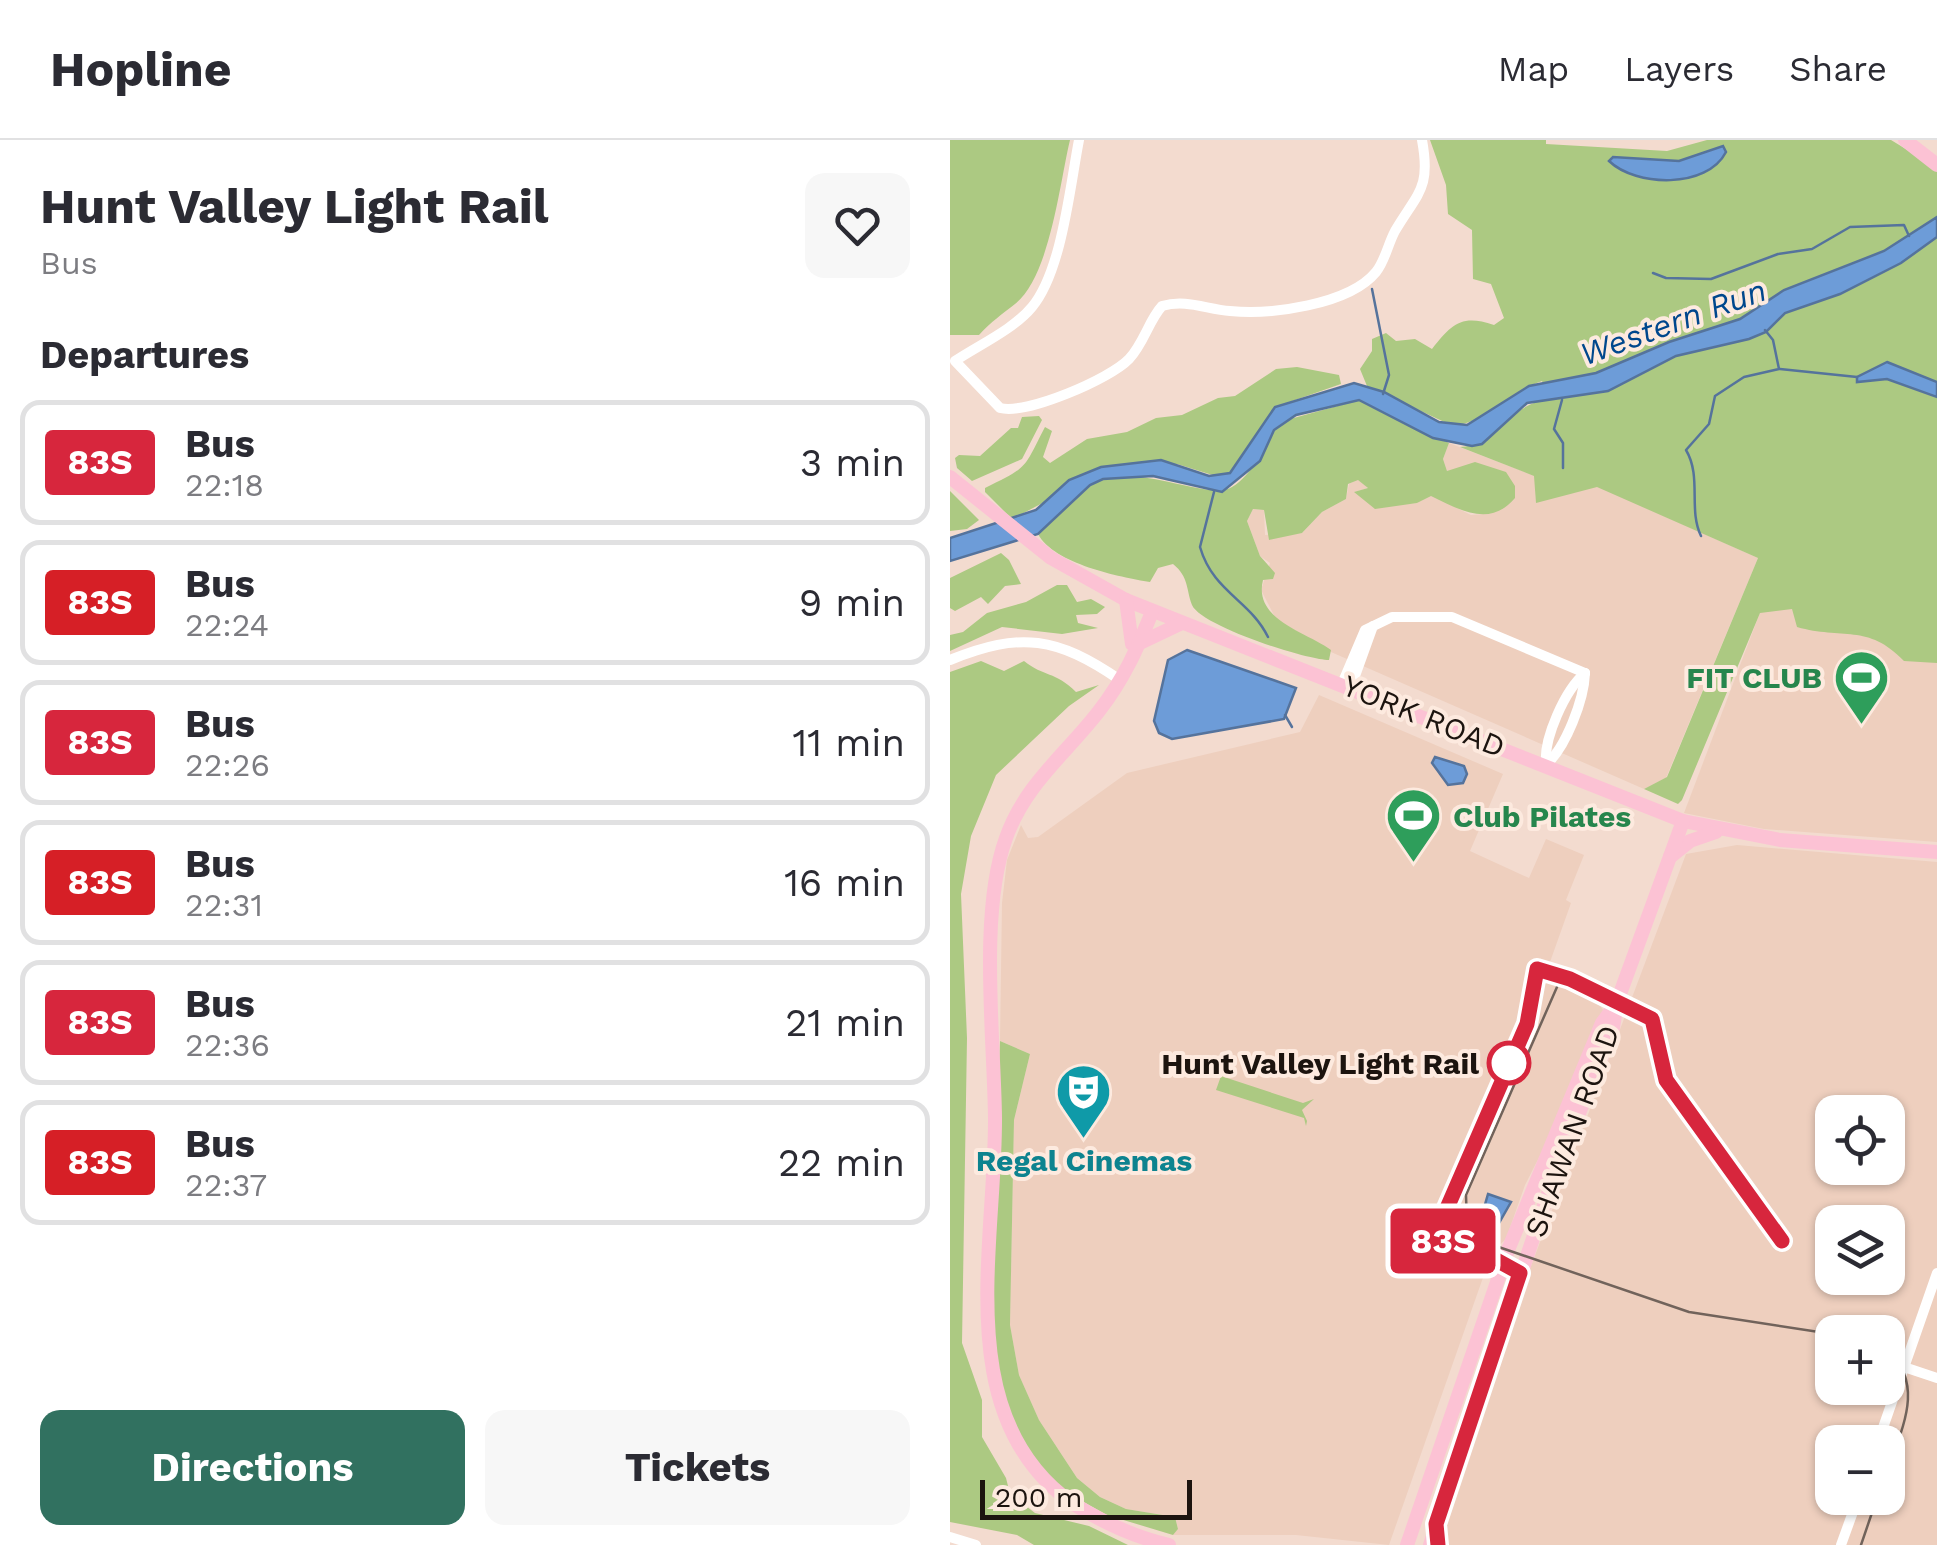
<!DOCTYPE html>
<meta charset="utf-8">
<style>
:root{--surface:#fff;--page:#f7f7f7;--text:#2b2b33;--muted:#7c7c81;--line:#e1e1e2;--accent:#317160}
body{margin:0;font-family:"Work Sans",sans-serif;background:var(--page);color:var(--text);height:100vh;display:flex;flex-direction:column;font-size:38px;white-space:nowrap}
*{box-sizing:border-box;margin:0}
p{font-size:32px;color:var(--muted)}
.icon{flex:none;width:55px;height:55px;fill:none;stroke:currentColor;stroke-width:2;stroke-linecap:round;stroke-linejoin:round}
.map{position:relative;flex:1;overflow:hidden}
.sheet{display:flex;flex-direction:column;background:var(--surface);width:950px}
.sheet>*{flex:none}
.badge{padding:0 20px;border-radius:8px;font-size:35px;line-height:65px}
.fabs{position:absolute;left:865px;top:955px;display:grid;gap:20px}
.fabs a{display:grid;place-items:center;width:90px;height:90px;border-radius:20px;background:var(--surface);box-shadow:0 2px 8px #0004;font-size:50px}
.scale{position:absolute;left:30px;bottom:25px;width:212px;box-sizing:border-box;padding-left:10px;border:5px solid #1c140f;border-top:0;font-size:28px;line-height:35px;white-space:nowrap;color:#1c140f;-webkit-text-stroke:8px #fdeadf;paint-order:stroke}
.map>.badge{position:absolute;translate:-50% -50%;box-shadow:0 0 0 5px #fff}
h2{padding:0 40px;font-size:38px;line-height:90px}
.round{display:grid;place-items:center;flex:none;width:105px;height:105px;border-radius:20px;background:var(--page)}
.summary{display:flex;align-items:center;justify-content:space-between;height:170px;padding:0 40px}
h1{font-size:48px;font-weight:700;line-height:75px}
.cta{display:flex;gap:20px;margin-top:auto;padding:20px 40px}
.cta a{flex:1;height:115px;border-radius:20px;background:var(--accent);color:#fff;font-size:40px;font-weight:700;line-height:115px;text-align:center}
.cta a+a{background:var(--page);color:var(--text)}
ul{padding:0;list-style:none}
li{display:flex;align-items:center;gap:30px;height:125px;margin:0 20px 15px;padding:0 20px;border:5px solid var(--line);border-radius:20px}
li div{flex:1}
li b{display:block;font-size:38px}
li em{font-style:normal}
li .badge{min-width:110px;font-weight:700;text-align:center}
header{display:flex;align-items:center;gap:60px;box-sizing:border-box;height:140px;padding:0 50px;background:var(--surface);border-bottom:2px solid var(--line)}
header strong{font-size:48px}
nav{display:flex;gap:55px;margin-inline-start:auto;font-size:35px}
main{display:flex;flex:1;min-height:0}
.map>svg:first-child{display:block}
.built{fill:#eecfbe;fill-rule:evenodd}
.green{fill:#acc982}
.water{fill:#6d9cd8;stroke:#55739c;stroke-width:2.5}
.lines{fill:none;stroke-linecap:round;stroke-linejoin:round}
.stream{stroke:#55739c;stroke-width:2.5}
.minor{stroke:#fff;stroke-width:10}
.major{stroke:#fcc2d4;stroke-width:14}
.tram{stroke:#71635b;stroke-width:2.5}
.line-casing{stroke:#fff;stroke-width:22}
.line{stroke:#d7263d;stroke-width:15}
.stop-dot{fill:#fff;stroke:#d7263d;stroke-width:5}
.labels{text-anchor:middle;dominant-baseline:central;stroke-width:8;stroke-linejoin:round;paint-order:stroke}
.leisure-label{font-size:30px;font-weight:bold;fill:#27864d;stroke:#fdeadf;text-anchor:end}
.street-label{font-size:30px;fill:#1c140f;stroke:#fdeadf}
.stop-label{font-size:30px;font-weight:bold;fill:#1c140f;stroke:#fdeadf;text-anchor:end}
.culture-label{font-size:30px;font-weight:bold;fill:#0d838f;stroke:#fdeadf}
.water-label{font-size:32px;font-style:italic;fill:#00478d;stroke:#fdeadf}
</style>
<header>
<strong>Hopline</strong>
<nav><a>Map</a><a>Layers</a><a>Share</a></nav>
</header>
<main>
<section class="sheet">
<div class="summary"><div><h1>Hunt Valley Light Rail</h1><p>Bus</p></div><a class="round"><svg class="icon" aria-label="heart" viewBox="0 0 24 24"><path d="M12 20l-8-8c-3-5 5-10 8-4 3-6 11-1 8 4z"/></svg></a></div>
<h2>Departures</h2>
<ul>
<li><span class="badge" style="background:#d7263d;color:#fff">83S</span><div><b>Bus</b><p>22:18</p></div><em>3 min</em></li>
<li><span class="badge" style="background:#d61f26;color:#fff">83S</span><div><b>Bus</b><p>22:24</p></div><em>9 min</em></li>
<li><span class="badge" style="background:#d7263d;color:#fff">83S</span><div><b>Bus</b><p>22:26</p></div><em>11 min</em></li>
<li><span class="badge" style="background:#d61f26;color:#fff">83S</span><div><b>Bus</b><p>22:31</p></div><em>16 min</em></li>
<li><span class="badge" style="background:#d7263d;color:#fff">83S</span><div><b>Bus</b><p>22:36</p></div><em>21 min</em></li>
<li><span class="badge" style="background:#d61f26;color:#fff">83S</span><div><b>Bus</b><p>22:37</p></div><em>22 min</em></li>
</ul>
<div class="cta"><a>Directions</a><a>Tickets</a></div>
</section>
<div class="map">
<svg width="987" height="1405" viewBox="0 0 987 1405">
<rect width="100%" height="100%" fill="#f3dbcf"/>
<!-- built -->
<g class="built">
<path d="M499,303L585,336L586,362L647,346L808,418L716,638L694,649L381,512L326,479L311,450L320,423L310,416L297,381L303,369L314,370L315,395L352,393L372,372L396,359L399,344L408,339L418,348L405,352L445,365L467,363L481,355L521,375L533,374L497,331L493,319Z"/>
<path d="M828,425L987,488V702L814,689L734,673Z"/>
<path d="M369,555L553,634L520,711L579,738L596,699L634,715L616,760L621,763L600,822L656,844L649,864L653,870L607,982L575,1045L556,1099L542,1112L439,1405L346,1395H223L228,1389L225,1377L176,1369L150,1357L127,1338L89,1280L69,1235L60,1185L64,980L80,914L50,901L52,763L57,720L71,685L78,698L88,697L177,633L350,592Z"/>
<path d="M787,705L987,722V1405H489L572,1150L736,714ZM882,972H938V1028H882ZM882,1082H938V1138H882ZM882,1192H938V1248H882ZM882,1302H938V1358H882Z"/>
</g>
<!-- green -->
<g class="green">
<path d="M0,0H120C110,41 100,137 65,164C52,174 41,182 29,195H0Z"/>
<path d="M480,0H596V4L717,11L757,0H941L987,28V523L954,521C918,483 892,500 847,487L842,469L810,473L732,660L728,664L694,649L717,637L808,418L647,347L586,363L584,336L510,307C548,305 557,264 600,259L592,241C560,252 536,282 503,286L417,246L410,229L422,211V199L436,193L446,201L465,199L482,209C502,184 511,174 544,185L554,178L541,144L523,139L522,90L498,74L496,45Z"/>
<path d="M347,227L389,235L391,244L325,267L280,332L269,337L227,324L119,341L106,356L62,379L35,352V348C80,326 73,329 95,287L102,291L93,317L100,323L137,299L177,292L206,278L232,275L268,258L285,256L326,229Z"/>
<path d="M409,260L499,303L493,319L497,331L525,322L556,332L565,346V358C540,388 510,370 481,356L467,363L425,369L404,352L418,348L408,340L398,344L396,359L372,372L352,393L319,400L314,370L303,369L297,381L310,416L325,433L323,439L313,440C303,480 357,492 381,510L379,520C356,520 251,486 242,465C236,449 239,437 223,424L208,428L200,442C170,437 104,424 88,394C108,379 128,347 153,339C194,326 261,361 282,347C308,331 313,300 333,281Z"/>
<path d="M89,276L92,280L72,319L22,341L7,328L5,318L9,315L30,316L61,288H68L72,277Z"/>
<path d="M0,351L29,380L17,389L0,391Z"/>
<path d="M51,413L59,420L71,444L55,446L38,464L31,457L5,471L0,468V438Z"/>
<path d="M107,445H117L127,462L141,459L155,467L147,474L126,475L128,483L148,488L112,494L52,487L0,511V495L13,492L37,473L76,462Z"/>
<path d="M31,521L54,531L74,521C94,537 105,531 126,552L149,545L119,566L46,635L21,696L11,754L17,898L12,1203L32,1260V1297L56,1338L60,1354L85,1373L139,1386L178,1405H84L67,1395L0,1382V532Z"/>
<path d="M50,901L80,914L64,980L60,1185L69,1235L89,1280L127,1338L150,1357L176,1369L225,1377L228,1389L223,1395L157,1375L116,1352L86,1328L45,1247L41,1156Z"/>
<path d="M271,936L353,963L364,959L352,970L357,981L356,986L354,978L266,950Z"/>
</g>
<!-- water -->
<g class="water">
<path d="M773,6L776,12C757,49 686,47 659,21L663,17L729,21Z"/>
<path d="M987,77V97L951,123L890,154L835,173L816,192L799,199L726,216L658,251L577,263L532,304L522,306L483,298L409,260L346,275L324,290L310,321L272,352L203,336L153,339L140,345L88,394L0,421V398L86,370L119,340L151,327L211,320L259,336L280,333L325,267L404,243L434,252L489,282L517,285L579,246L646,233L719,202L790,179L834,150L934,111Z"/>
<path d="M937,222L987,242V257L937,239L907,242V237Z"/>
<path d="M237,510L346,548L334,579L222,599L209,593L204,581L218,520Z"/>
<path d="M485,617L514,626L517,634L513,643L498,645L482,623Z"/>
<path d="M538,1054L561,1062L545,1090L532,1075Z"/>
</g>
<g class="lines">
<!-- stream -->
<g class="stream">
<path d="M703,133L716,138L761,139L828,114L862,109L900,87L954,85L959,96"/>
<path d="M422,149L439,235L433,254"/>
<path d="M830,229L907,237"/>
<path d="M612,260L604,289L613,303V328"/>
<path d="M264,352L250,407C263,452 300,460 318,497"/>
<path d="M751,396C738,369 752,337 736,310L759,284L765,256L794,237L829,229L823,200L815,190"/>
<path d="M335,575L342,587"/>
</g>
<!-- minor -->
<g class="minor">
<path d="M129,0C120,46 112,131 82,167C64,189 29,205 5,221L50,268C76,275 160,239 179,219C194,203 199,180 212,166C236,159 256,169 280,171C320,175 399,165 426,132C435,121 438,104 445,91C468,52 481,49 472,0"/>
<path d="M0,520C71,491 107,497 170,540"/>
<path d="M392,544L415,490L442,477H502L635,533"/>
<path d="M401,547L423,486"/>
<path d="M596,625C593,599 615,550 635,533"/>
<path d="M596,625C616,607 634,560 635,533"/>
<path d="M954,1227L987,1238"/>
<path d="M928,1302L987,1133"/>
<path d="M0,1397L26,1405"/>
<path d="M891,1405L908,1358"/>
</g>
<!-- major -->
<g class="major">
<path d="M955,0L987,25"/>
<path d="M0,337L101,418L176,460L733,681L830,700L987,712"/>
<path d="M176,460L182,504"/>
<path d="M202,472C187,509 174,539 149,571C116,614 75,644 56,698C29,772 44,897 45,977C46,1106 0,1277 122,1363C152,1382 184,1397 219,1405"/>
<path d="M190,503L232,483"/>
<path d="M720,717L740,701L766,692"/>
<path d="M457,1405L558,1110L652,883L664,867"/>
<path d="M480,1405L604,1036L663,888L667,862L733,681"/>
</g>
<!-- tram -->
<g class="tram">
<path d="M607,847L516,1055L517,1087L537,1103L739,1172L882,1194"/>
<path d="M938,1211C975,1245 952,1288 938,1329"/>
<path d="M911,1405L927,1358"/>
</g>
</g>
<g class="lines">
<defs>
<path id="line" d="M488,1405L486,1384L570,1133L541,1117L484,1098L577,884L587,829L620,839L702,879L716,940L832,1101"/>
</defs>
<!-- line casing -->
<use href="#line" class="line-casing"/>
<!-- line -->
<use href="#line" class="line"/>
</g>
<!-- icons -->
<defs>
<symbol id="stadium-pin" viewBox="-11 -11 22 30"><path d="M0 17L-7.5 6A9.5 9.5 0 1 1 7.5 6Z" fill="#2e9e5b" stroke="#fdeadf"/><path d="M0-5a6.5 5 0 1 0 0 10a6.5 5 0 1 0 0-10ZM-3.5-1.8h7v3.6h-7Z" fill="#fff"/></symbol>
<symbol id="theatre-pin" viewBox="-11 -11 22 30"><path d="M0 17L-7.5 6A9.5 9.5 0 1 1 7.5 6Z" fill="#0f9aa8" stroke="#fdeadf"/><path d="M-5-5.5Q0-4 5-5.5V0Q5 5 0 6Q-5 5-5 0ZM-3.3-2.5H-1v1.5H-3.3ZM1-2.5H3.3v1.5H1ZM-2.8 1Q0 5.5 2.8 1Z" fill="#fff"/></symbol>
</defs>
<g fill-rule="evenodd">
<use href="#stadium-pin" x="880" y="506" width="63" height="86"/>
<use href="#stadium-pin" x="432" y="644" width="63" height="86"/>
<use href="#theatre-pin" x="102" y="920" width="63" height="86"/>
</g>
<!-- markers -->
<circle class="stop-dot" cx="559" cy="923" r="20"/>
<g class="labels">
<!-- leisure labels -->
<g class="leisure-label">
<text x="872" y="537">FIT CLUB</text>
<text x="503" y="676" text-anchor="start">Club Pilates</text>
</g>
<!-- street labels -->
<g class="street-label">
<text transform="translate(474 576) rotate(22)">YORK ROAD</text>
<text transform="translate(622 991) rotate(-70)">SHAWAN ROAD</text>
</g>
<!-- stop labels -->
<g class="stop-label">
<text x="529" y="923">Hunt Valley Light Rail</text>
</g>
<!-- culture labels -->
<g class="culture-label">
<text x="134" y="1020">Regal Cinemas</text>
</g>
<!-- water labels -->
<g class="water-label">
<text transform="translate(723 182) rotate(-20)">Western Run</text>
</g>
</g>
</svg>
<div class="fabs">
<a><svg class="icon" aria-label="locate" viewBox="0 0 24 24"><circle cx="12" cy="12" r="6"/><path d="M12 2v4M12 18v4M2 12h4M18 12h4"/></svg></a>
<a><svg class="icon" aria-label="layers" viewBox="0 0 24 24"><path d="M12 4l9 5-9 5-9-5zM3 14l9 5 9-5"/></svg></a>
<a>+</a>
<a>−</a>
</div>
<div class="scale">200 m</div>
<b class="badge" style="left:493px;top:1101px;background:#d7263d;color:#fff">83S</b>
</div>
</main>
